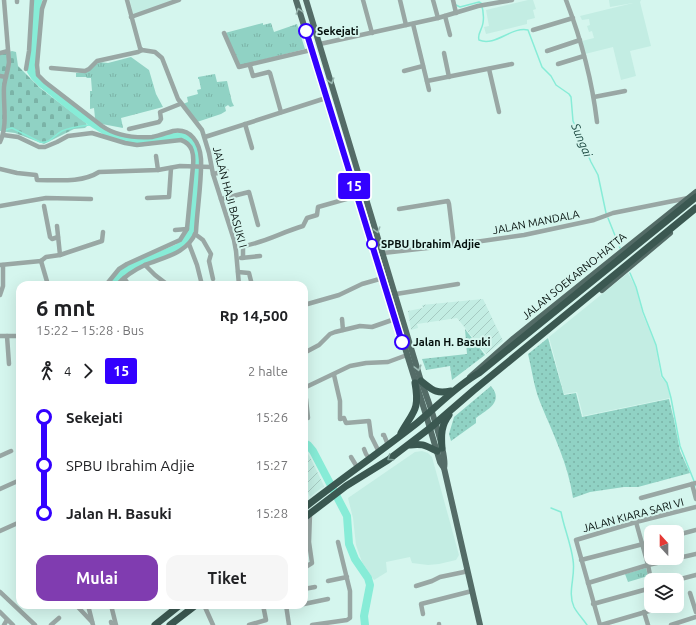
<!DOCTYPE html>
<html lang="id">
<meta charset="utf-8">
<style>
:root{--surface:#fff;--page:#f6f6f6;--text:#202124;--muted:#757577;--accent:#803cb0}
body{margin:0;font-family:Ubuntu,sans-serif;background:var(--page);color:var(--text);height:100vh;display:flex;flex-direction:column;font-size:15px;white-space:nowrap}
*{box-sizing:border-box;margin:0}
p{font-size:13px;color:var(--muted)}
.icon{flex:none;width:22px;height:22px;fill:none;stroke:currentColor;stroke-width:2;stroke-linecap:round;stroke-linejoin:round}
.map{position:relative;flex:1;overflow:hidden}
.side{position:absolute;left:16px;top:281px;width:292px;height:328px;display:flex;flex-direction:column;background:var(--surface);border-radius:12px;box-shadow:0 4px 16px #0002}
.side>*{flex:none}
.badge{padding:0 8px;border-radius:3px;font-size:14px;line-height:26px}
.needle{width:26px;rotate:339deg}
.fabs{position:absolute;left:644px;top:525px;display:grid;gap:8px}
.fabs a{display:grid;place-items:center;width:40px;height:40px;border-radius:8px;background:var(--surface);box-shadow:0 4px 16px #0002;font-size:20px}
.map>.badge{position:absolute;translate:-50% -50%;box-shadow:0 0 0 2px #fff}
.legs{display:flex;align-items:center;gap:6px;height:44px;padding:0 20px;font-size:13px}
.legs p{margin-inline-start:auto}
.headline{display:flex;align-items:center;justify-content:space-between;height:68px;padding:0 20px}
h1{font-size:22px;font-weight:700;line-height:30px}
.button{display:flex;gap:8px;margin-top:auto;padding:8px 20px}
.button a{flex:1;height:46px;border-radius:12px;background:var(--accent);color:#fff;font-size:16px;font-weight:700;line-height:46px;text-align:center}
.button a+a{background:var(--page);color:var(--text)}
ul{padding:0 20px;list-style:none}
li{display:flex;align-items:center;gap:14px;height:48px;font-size:15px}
li i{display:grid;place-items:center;width:6px;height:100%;margin:0 5px;background:currentColor}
li i::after{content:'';width:10px;height:10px;margin:-5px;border:3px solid;border-radius:50%;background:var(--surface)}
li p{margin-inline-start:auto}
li:first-child i{background:linear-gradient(#0000 50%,currentColor 0)}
li:last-child i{background:linear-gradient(currentColor 50%,#0000 0)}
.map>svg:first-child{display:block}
.built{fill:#c3ede3}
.industrial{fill:url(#industrial-furrows)}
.grass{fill:url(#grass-dots)}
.cemetery{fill:url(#cemetery-stones)}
.park{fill:url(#park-tufts)}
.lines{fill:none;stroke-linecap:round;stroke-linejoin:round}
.stream{stroke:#87ecd7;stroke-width:1.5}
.river{stroke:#87ecd7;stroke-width:8}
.minor{stroke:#99a7a4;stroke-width:4.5}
.major{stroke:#546c67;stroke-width:6}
.highway{stroke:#3b5851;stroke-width:7}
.oneway{stroke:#9bb8b1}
.oneway2{stroke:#809f98}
.line-1-casing{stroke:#fff;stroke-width:9}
.line-1{stroke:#30f;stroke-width:6}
.stop-1-dot{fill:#fff;stroke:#30f;stroke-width:2}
.labels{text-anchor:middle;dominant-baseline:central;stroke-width:4;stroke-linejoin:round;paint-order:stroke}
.stop-label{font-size:11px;font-weight:bold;fill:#040f0c;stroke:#d5f6ee;text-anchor:start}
.street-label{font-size:11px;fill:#040f0c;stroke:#d5f6ee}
.water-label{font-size:12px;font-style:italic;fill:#1c4941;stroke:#d5f6ee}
</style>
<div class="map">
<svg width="696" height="625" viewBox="0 0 696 625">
<defs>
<pattern id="industrial-furrows" width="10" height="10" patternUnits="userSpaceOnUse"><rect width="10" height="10" fill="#c3ede3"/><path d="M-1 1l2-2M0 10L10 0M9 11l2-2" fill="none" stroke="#a6cac2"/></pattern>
<pattern id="grass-dots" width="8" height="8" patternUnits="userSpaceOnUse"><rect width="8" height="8" fill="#90d2c4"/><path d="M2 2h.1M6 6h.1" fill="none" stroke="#7bb3a7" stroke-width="1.8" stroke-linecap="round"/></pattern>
<pattern id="cemetery-stones" width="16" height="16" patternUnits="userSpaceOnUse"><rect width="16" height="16" fill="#90d2c4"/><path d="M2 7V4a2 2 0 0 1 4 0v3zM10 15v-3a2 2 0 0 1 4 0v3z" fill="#7bb3a7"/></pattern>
<pattern id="park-tufts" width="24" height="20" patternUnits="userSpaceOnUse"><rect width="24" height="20" fill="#90d2c4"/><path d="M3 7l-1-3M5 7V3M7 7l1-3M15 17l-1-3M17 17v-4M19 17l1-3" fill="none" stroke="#7bb3a7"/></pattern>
</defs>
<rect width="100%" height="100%" fill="#d5f6ee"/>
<!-- built -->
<g class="built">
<path d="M130,0H178L133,16Z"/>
<path d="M528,0H533L536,9L533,10L535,18L527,20V24L486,34L484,27L489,26L486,10Z"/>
<path d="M609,0H641L640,2L651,46L630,51L636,76L621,80L613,47L585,54L582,41L594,38L592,31L589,32L587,26L590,25L589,19L582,20L580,16L633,3L610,7Z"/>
<path d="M628,273L635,286L643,315L655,344L661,377L667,384L670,398L583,416L577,392L564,394L549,337Z"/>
<path d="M422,451L428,453L432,457L459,555L456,560L439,564L428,565L412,563L410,557L386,562L387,572L374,580L362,562L356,545L353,518L348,498L415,452Z"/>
</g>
<!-- industrial -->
<g class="industrial">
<path d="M483,299L503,341L486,354L457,318L417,324L418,328L411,330L408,311L423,308L422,305Z"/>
<path d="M304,448L310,457L324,486L310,497L304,483Z"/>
</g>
<!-- grass -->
<g class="grass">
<path d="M465,329L485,355L452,380L450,366L426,370L422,359L467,354Z"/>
<path d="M548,338L564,395L576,393L582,417L669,399L674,420L680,451L690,473L638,487H624L590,492L573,498C568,463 553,434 540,402C534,387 532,370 528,354Z"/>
<path d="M491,386C504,402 488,409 476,418V423L451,441L449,434L454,417Z"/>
</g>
<!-- cemetery -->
<path class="cemetery" d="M12,51L16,52L18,66L40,88L86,123L87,126L85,128L74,129L44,144L15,133L0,131V55Z"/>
<!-- park -->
<g class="park">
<path d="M263,23V25L271,23L274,32L297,24L305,49L238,66L225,33Z"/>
<path d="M131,57L149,70L156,94L163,107L121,118L123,128L102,124L95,118L94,108L90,109V91H92L91,78H87L86,77H76V73L88,71L99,62L108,63Z"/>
<path d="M215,74L217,82L227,81L232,102L234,106L230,107L228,105L225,107L226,111L221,114L197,122L183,104L188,102L187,97L198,94L197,90L201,89L199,79H198V77Z"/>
<path d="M646,568L648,576L628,582L625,574Z"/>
</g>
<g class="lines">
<!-- stream -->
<g class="stream">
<path d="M456,5L460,7L479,2L481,3C483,9 484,17 483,23C482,30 477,34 479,40C495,47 512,26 528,30L542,67L551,76L556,85L569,94L571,97L573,121L591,162L598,175L606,213"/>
<path d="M5,130L12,128L40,142C50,144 54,135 62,131C72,126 84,126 95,124"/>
<path d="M608,218L620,248"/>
<path d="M630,273L636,287L643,312L656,345L662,376L667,383L671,398L680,446L696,486"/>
<path d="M551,508L561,512C564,528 571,544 573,560C576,576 567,592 574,607C577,613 583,619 587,625"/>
</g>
<!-- river -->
<g class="river">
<path d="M38,0L31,71L35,77L41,83C69,104 97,133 133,142C158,147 186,118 197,156L191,233L186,241L178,248L130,268L120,275L111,285"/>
<path d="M304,443L308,445L313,451L347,516L349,544L355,559L368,578L370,585L364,616L365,625"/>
</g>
<!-- minor -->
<g class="minor">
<path d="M45,0L42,9L37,65L38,75L45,82L102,126C116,136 135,138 152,137C159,136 166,133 173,131C191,128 200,143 201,159C202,180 197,210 196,232C187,254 164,257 145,265C134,270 125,276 117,285"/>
<path d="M127,0L140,48L142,50L155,52L162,58L178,99L202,130L209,153L213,174L234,240L236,251L239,285"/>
<path d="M363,0L372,33"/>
<path d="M400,0L406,25"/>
<path d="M433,0L438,18"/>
<path d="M453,0L456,13"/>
<path d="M566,0C581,39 592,80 597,122"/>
<path d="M17,2V0"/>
<path d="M445,16L450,35"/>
<path d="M131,17L179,0"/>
<path d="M413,24L429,90"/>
<path d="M533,30L573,18"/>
<path d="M224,33L239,67L311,50"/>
<path d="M320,44L438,18L478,6L512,0"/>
<path d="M547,51L580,40"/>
<path d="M0,53L8,51"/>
<path d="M444,53L449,77"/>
<path d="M558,64L584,56"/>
<path d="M250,66L253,76L269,72L270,73L281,112"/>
<path d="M51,68L85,71L89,69L97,61L138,52L142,50"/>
<path d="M26,69L29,51L32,0"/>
<path d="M489,69L499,112"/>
<path d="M404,71L423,66"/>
<path d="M0,76L6,77"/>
<path d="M427,81L512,64"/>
<path d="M594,97L625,91"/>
<path d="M245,124L252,148"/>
<path d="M129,129L159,122L161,119L160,112L180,104"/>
<path d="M3,135L18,137L39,147H45L57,142L68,136L92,133L125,143L137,145L181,140C193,144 194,155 193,166L187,229L180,240L127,264L119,269L106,285"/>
<path d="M205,137L326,98"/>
<path d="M0,142C8,125 3,105 4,87C5,78 8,71 9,62L4,0"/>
<path d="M156,156L158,170"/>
<path d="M0,169L17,173L36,175L37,180C57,180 82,183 99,172L158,170L180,166L211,167"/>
<path d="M213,174L227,171"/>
<path d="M147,198L169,197L171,168"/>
<path d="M221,199L249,192L258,225"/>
<path d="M0,206L46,198L91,199"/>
<path d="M44,206L50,237L52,239L58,237"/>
<path d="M399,209L448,201L449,204L454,245"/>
<path d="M57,226L60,255"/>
<path d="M175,230L187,229"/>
<path d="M195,234L203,240L211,254L209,261L213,279"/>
<path d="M189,244L197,265L202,285"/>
<path d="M383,253L454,245L524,235L594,220L613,213L688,198"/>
<path d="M241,258L260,256"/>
<path d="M243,258V246C264,243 282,232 303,226L307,218L317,215L318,207L357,196"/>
<path d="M41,261L46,257L60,255L102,241L103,232"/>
<path d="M41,261L48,285"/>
<path d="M0,265L41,261"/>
<path d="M145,265L155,275L168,285"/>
<path d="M238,272L249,273L252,285"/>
<path d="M124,278L129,285"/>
<path d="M396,294L458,284"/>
<path d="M0,295L3,286V265"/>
<path d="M304,305L339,295L362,284L383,278"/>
<path d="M342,319L343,330"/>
<path d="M0,336H20"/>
<path d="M7,336L9,364"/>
<path d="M304,353L319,345L330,334L335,332L360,326L372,327L395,319"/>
<path d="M334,375L340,401V419L344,418L346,423L369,421L371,436L379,452"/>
<path d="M304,388L350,366L366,363L388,362L407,355"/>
<path d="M304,392L306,399L308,418"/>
<path d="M383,435H384L388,445"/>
<path d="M364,449L366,454L369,458"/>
<path d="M0,456L11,451"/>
<path d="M351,457L357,467"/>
<path d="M692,484L696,499"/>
<path d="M0,489L20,480"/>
<path d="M641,498L696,483"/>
<path d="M636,522L648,565L651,580"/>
<path d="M0,531L20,522"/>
<path d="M677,535L696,530"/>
<path d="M20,546L19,548L20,549"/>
<path d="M581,560L651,542"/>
<path d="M304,568L312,563L309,542L310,514"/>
<path d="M677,580L696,575"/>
<path d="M328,581L347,577"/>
<path d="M588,583L648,565L696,554"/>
<path d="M416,586L432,581L440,577L464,572L467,569"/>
<path d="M304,589L315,587"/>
<path d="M0,592L35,625"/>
<path d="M690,593L696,612"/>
<path d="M304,604L328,599"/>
<path d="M593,604L651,588"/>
<path d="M76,605L92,622"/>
<path d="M88,605L93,625"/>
<path d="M111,605L116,625"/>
<path d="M204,605L213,625"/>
<path d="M286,605L289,625"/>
<path d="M287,607L297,605"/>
<path d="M0,612L13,625"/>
<path d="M644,612L648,625"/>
<path d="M423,614L421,604L472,591"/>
<path d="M111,622L112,625"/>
<path d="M439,624V625"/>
<path d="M4,625L7,620"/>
<path d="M51,625L59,618"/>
<path d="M249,625L266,620L263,605"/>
<path d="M312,625L347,620L350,618V591L338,542"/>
<path d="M600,625L576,540L636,522L696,507"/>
<path d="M601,625L649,611"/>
<path d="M671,625L696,617"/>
</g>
<!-- major -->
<g class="major">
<path d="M296,0L426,415L440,462L444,468L480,625"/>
<path d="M306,0L421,381C427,397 448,455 444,468"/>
<path d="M602,290L670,233"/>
<path d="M470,377L514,338L696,192"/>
</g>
<!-- highway -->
<g class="highway">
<path d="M421,381C433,390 435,394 451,391"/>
<path d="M401,433C413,411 420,411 415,383"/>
<path d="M410,445C423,443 426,446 437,451"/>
<path d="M442,448C441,436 441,425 449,415"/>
<path d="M304,508C341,479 380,452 417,423C438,406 456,386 479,373L696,197"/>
<path d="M304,518L346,486L388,460L430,428L474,390L696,208"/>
<path d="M155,625L180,605"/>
<path d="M170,625L196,605"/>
</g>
</g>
<!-- one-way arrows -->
<defs><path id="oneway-chevron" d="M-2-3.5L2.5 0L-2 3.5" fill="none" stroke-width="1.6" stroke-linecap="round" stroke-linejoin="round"/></defs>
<g class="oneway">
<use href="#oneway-chevron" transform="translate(299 11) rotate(-107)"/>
<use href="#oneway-chevron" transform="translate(331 81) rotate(73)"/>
<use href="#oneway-chevron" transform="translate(377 230) rotate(73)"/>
<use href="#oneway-chevron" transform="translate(418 368) rotate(75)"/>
</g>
<use class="oneway2" href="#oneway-chevron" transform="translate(390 458) rotate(146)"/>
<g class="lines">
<defs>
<path id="line-1" d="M306,31L402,342"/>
</defs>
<!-- line-1 casing -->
<use href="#line-1" class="line-1-casing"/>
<!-- line-1 -->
<use href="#line-1" class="line-1"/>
</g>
<!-- markers -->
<g class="stop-1-dot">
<circle cx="306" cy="31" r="7"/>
<circle cx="372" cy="244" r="5"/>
<circle cx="402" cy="342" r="7"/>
</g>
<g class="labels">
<!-- stop labels -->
<g class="stop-label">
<text x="317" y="31">Sekejati</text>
<text x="381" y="244">SPBU Ibrahim Adjie</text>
<text x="413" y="342">Jalan H. Basuki</text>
</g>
<!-- street labels -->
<g class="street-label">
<text transform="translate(230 197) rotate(75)">JALAN HAJI BASUKI I</text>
<text transform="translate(536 222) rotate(-11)">JALAN MANDALA</text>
<text transform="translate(574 276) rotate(-39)">JALAN SOEKARNO-HATTA</text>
<text transform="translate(633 515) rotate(-15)">JALAN KIARA SARI VI</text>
</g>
<!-- water labels -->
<g class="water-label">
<text transform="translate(582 140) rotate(67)">Sungai</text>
</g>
</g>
</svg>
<div class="fabs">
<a><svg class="needle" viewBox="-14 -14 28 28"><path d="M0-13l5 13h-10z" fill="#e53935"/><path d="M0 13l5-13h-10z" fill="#757577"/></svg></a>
<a><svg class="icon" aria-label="layers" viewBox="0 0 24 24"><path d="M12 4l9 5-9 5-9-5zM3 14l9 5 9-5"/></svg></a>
</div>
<b class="badge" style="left:354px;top:186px;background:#30f;color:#fff">15</b>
<section class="side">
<div class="headline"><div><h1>6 mnt</h1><p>15:22 – 15:28 · Bus</p></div><b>Rp 14,500</b></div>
<div class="legs"><svg class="icon" aria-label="walk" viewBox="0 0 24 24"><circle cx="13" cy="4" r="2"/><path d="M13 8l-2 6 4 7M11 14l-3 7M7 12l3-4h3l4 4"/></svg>4<svg class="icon" aria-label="forward" viewBox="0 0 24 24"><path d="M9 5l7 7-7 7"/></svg><b class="badge" style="background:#30f;color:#fff">15</b><p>2 halte</p></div>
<ul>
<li><i style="color:#30f"></i><b>Sekejati</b><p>15:26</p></li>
<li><i style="color:#30f"></i><span>SPBU Ibrahim Adjie</span><p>15:27</p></li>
<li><i style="color:#30f"></i><b>Jalan H. Basuki</b><p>15:28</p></li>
</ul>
<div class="button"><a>Mulai</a><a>Tiket</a></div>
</section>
</div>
